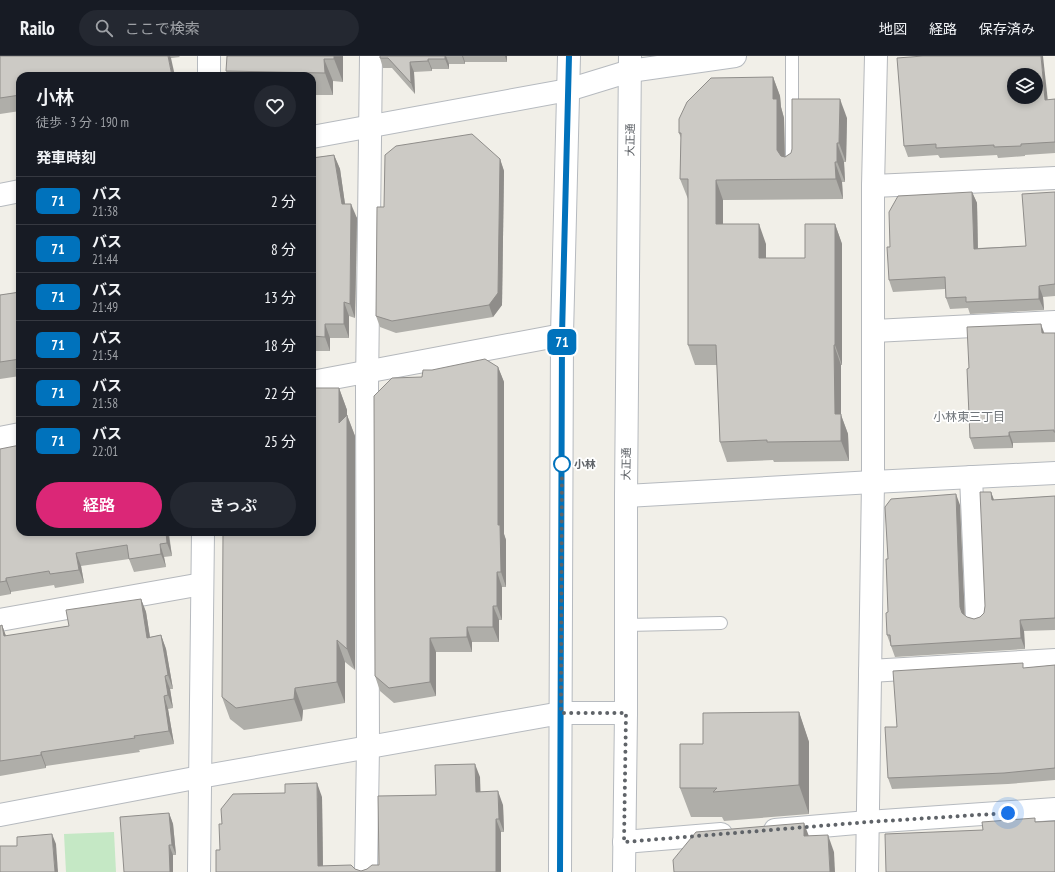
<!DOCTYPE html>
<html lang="ja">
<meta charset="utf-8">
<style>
:root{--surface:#171b24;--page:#242831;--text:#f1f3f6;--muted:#9ea1a6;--line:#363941;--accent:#db2777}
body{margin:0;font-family:"PT Sans Narrow","Noto Sans JP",sans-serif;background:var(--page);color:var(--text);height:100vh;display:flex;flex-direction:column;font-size:15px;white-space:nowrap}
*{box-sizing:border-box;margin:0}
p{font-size:13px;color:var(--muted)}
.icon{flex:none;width:22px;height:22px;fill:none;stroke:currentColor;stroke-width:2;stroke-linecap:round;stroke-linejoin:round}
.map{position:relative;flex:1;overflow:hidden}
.side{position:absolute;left:16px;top:16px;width:300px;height:464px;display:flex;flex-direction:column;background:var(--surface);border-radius:12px;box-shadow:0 2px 6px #0003}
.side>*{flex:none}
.badge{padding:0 8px;border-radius:6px;font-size:14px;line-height:26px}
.controls{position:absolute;left:1007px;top:12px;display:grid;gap:8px}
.controls a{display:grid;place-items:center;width:36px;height:36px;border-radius:50%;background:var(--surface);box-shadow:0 2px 6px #0003;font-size:20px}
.you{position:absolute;width:20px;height:20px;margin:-10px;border:3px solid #fff;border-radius:50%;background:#1a73e8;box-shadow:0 0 0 6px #1a73e833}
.map>.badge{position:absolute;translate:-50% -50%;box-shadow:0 0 0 2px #fff}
h2{padding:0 20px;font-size:15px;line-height:36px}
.round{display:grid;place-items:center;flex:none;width:42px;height:42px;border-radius:21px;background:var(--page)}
.summary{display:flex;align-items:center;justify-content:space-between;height:68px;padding:0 20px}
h1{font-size:19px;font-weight:600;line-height:30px}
.cta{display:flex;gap:8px;margin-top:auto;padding:8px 20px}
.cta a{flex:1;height:46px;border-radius:24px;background:var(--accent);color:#fff;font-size:16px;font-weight:600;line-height:46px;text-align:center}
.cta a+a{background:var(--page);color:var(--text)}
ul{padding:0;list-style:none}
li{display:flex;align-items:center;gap:12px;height:48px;padding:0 20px;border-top:1px solid var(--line)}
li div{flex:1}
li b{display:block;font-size:15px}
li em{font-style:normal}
li .badge{min-width:44px;font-weight:700;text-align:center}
header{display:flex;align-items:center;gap:24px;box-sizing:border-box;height:56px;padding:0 20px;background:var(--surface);border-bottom:1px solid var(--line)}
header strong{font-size:19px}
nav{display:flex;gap:22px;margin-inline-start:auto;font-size:14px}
.search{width:280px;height:36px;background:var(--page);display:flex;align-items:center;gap:10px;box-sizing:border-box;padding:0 14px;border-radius:22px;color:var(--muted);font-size:15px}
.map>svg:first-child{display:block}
.green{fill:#c5e8c5}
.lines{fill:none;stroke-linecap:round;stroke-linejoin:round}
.lane-casing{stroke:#b5b8bc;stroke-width:14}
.street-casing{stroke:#b5b8bc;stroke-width:24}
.secondary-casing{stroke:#b6babf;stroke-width:24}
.lane{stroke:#fff;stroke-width:12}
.street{stroke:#fff;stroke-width:22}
.secondary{stroke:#fff;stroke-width:22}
.wall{fill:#afaea9}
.shaded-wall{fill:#8f8d8a}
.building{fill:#cccac5;stroke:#8f8d8a;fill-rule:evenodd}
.line-casing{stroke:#fff;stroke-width:9}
.line{stroke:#0072bc;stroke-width:6}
.walk{stroke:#5f6368;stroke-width:4;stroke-dasharray:0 7.2}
.stop-dot{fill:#fff;stroke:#0072bc;stroke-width:2}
.labels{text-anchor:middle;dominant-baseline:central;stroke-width:3.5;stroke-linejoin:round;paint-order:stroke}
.street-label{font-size:11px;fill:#5f6368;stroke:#fff}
.stop-label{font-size:11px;font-weight:bold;fill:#5f6368;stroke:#fff;text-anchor:start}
.neighbourhood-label{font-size:12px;fill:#70757a;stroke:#fff}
</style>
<header>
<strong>Railo</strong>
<div class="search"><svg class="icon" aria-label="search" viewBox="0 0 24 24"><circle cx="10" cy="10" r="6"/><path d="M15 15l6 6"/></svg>ここで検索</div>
<nav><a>地図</a><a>経路</a><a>保存済み</a></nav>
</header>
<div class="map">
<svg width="1055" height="816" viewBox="0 0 1055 816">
<rect width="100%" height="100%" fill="#f1efe8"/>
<!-- green -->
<path class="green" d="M114,776L116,816H66L64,778Z"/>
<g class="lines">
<defs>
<g id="lane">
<path d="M792,0V112"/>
<path d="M626,569L721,567"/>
</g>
<g id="street">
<path d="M873,130L1055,122"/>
<path d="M874,275L1055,266"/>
<path d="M312,326L562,279"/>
<path d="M0,382L20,378"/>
<path d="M971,421L977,562"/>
<path d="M0,564L202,528"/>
<path d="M870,615L1055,604"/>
<path d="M368,691L367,332L371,0"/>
<path d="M867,816L873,426V130L876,0"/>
</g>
<g id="secondary">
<path d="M209,20V0"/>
<path d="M312,81L568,34L630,15L735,0"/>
<path d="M0,139L20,135"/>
<path d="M626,440L873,426L1055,417"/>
<path d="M0,759L200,721L561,657H626"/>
<path d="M775,774L868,766L1055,753"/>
<path d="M624,786L721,778"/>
<path d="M199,816L203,476"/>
<path d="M366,816L368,691"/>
<path d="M560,816L562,279L569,0"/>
<path d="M624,816L626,657V440L630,0"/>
</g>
</defs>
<!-- lane casing -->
<use href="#lane" class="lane-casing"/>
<!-- street casing -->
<use href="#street" class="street-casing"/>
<!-- secondary casing -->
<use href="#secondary" class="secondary-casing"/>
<!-- lane -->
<use href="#lane" class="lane"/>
<!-- street -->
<use href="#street" class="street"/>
<!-- secondary -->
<use href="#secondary" class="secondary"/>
</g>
<!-- wall -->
<g class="wall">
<path d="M0,0H179L180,1L20,20V55L0,58Z"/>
<path d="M343,0V26L333,25V39H312V20H228L226,15Z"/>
<path d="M380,0H507V6H465V8H449V13H432V15L414,16L415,38L392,12H383L380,2Z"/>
<path d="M773,21L780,40L781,51L784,62L785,101L847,62L846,106H844L845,126H842L843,143L723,144V168L766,188V202H805L835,168L842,188V309H841V359L848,378L849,405L774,406L773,404L727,406L720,386L717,309H695L688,289V143L680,123L681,82L679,77Z"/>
<path d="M1055,43V97L1025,99V100L998,102L997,99L940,102L938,99L908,101L904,90L1048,44Z"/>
<path d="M334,99L340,113L345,148L357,162L355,262L349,260V282H330V295H312V102Z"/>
<path d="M500,103L504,115L502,249L493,261L396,277L380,271L376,260L384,151Z"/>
<path d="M972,136L977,147L978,192L1026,190L1055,136V240L1043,241L1044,254L970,258L968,252L950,253L946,242L945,233L893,236L889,224L890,191Z"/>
<path d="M20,236V320L0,323V239Z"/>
<path d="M1045,277H1055V386L1013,387V392L974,393L970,382L969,312Z"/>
<path d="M498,311L504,326V478L506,484V531H502V564H499V586H472V596H436V640L394,647L380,635L375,620L422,321L432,314Z"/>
<path d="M339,332L347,354V359L355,380V614L345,606V647L303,654L302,665L244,674L230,663L222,641Z"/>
<path d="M0,393L20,476H174L169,477L172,500L164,501L166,511L134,516L129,503L81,510L84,527L55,532L54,529L11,536V538L0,540Z"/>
<path d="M991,436L994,444L1055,440V574L1024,575L1025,593L895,601L887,579L888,556V503L960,449L964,559L967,561L974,563L980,561L984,557L985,550Z"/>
<path d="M141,543L146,556L150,581L161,579L166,593L173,633H170L173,652L168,653L174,688L139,694L140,696L46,710V712L0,720V570L2,569L6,580L69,570Z"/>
<path d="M1055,609V724L1008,728L892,733L888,722L897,671L1025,612Z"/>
<path d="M799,656L809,686V758L724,765L722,761H691L680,732L703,688Z"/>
<path d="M480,721V736L503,749L504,776H501V816H216L220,794L222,768L322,741L323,810L355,813L361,815L379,809L436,739Z"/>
<path d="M169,757L173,768L176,799H173V816H124Z"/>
</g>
<!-- shaded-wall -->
<g class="shaded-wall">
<path d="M168,0H170L171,2L175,20H172Z"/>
<path d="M334,0H343V26L334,3Z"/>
<path d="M445,0H446L449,8V13L445,3Z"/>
<path d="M462,0H463L465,6V8Z"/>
<path d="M505,0H507V6Z"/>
<path d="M1041,0H1043L1049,55L1045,44Z"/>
<path d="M324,3L333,25V39L325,17Z"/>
<path d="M428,3L432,13V15L428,5Z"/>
<path d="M410,6L414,16L415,38L411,27Z"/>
<path d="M773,21L780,40L781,51L784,62L785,113L777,94L773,43Z"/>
<path d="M840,43L847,62L846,106L839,87Z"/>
<path d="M837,87L844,106L845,126L837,106Z"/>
<path d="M334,99L340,113L347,162L342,148Z"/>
<path d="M500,103L504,115L502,249L493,261L489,249Z"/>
<path d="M835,106L842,126L843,143L836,123Z"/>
<path d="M716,124L723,144V188L716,168Z"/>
<path d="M972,136L977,147L978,204L974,193Z"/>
<path d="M351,148L357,162L355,262L350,248Z"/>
<path d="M759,168L766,188V222L759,202Z"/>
<path d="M835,168L842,188V309L835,289Z"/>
<path d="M1039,230L1043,241L1044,254L1039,243Z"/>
<path d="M344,246L349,260V282L344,268Z"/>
<path d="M325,268L330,282V295L325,281Z"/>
<path d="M1041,268L1045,279L1042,277Z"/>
<path d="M834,289L841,309V359L848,378L849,405L841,385L835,358Z"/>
<path d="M498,311L504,326V478L506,484V531L501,516L498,469Z"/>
<path d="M339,332L347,354V359L355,380V614L347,593L339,367Z"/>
<path d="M1009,376L1013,387V392L1009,380Z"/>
<path d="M991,436L995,447L992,444Z"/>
<path d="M956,438L960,449L965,563L966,568L960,551Z"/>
<path d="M166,476H168L172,500L167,487Z"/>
<path d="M160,488L164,501L166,511L161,498Z"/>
<path d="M76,497L81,510L84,527L79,514Z"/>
<path d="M497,516L502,531V564L497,550Z"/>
<path d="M6,522L11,536V538L6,525Z"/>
<path d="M141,543L146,556L152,595L147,582Z"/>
<path d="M493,550L499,564V586L493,571Z"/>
<path d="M1020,564L1024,575L1025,593L1021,582Z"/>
<path d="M2,569L7,583L4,580Z"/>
<path d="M467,571L472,586V596L467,581Z"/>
<path d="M161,579L166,593L173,633L168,619Z"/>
<path d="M430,582L436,596V640L430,626Z"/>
<path d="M337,584L345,606V647L337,626Z"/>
<path d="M165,620L170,633L173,652L168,639Z"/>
<path d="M295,632L303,654L302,665L294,643Z"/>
<path d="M164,640L168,653L174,688L169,675Z"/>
<path d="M799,656L809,686V758L799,729Z"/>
<path d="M41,696L46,710V712L41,699Z"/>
<path d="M475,708L480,721L481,749L476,736Z"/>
<path d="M317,727L322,741L323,816L318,810Z"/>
<path d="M498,735L503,749L504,776L499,763Z"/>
<path d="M169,757L173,768L176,799L172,789Z"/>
<path d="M496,763L501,776V816H496Z"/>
<path d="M804,767L810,783L804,780Z"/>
<path d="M52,778L56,788L58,816H55Z"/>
<path d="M828,779L834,796L835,816H830Z"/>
<path d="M169,789L173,799V816H170Z"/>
</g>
<!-- building -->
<g class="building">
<path d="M0,0H168L172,20H20V39L0,42Z"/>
<path d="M227,0H334V3H324L325,17L226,15Z"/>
<path d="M380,0H445V3H428V5L410,6L411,27L388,2H380Z"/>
<path d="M923,0H1041L1045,44L1055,43V86L1021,88V90L994,91V89L936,92V88L904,90L897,2ZM1014,19H1036V41H1014Z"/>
<path d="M773,21V43H777V94L781,100L785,101L791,97L792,93V43H840L839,87H837V106H835L836,123L716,124V168H759V202H805V168H835V289H834L835,358H841V385L767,386V384L720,386L716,289H688V123H680L681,77H679V63L687,46L711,22Z"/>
<path d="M472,78L500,103L498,237L489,249L392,265L376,260L377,151H384L385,99L396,90Z"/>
<path d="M334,99L342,148H351L350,248L344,246V268H325V281L312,280V102Z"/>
<path d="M972,136L974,193L1026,190L1022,138L1055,136V228L1039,230V243L966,246V241L946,242L945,221L889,224L887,191H890L889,156L898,140Z"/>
<path d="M20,236V303L0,306V239Z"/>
<path d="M1041,268L1042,277H1055V376H1054V374L1009,376V380L970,382L967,313L969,312L967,271Z"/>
<path d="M485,303L498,311V469H500L501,516H497V550H493V571H467V581L430,582V626L389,632L375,620L374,340L392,322L422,321L423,314H432Z"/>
<path d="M312,332H339V367L347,359V593L337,584V626L295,632L294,643L236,652L222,641L223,476H312Z"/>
<path d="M20,389V476H166L167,487L160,488L161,498L129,503L127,489L76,497L79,514L50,518L49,515L6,522V525L0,526V393Z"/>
<path d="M980,436H991L992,444L1055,440V562L1020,564L1021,582L891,590L890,579H887L886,557L888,556L886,503H888L885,451L891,443L956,438L960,551L962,557L967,561L974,563L980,561L984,557L985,550Z"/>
<path d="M141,543L147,582L161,579L168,619L165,620L168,639L164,640L169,675L134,680L135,682L41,696V699L0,705V570L2,569L4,580L69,570L66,554Z"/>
<path d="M1023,607V612L1055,609V712L1004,717L888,722L885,671H897L893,615Z"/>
<path d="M799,656V729L713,736L717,732H680V688H703V657Z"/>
<path d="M475,708L476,736L498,735L499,763H496V816H216V794H220L219,768H222L221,753L233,738L285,737V728L317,727L318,810L351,809L355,813L361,815L367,813L372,809H379L378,740L436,739L435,709Z"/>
<path d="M169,757L172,789H169L170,816H124L120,761Z"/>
<path d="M1035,762V766L1055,765V816H886L885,778L983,774L982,766Z"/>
<path d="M804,767V780L828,779L830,816H674L673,804L696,776Z"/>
<path d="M52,778L55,816H0V790H17V781Z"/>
</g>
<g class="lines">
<defs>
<path id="line" d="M560,816L562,279L569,0"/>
</defs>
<!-- line casing -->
<use href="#line" class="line-casing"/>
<!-- line -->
<use href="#line" class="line"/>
<!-- walk -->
<path class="walk" d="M562,408L561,657H626L624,786L868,766L1008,757"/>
</g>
<!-- markers -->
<circle class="stop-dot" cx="562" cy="408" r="8"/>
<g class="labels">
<!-- street labels -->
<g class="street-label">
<text transform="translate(630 84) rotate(-89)">大正通</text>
<text transform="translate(626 408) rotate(-89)">大正通</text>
</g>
<!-- stop labels -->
<g class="stop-label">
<text x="574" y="408">小林</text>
</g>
<!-- neighbourhood labels -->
<g class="neighbourhood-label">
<text x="969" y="360">小林東三丁目</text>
</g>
</g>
</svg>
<div class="controls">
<a><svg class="icon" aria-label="layers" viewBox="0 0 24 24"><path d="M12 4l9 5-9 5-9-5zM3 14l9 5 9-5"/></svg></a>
</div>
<div class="you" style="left:1008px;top:757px"></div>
<b class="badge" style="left:562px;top:286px;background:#0072bc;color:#fff">71</b>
<section class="side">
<div class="summary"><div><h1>小林</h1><p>徒歩 · 3 分 · 190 m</p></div><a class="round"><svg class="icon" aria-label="heart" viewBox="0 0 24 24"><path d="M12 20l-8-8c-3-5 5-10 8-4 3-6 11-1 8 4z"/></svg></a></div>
<h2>発車時刻</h2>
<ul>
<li><span class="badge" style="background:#0072bc;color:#fff">71</span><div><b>バス</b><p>21:38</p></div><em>2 分</em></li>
<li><span class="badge" style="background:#0072bc;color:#fff">71</span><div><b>バス</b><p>21:44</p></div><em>8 分</em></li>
<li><span class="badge" style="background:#0072bc;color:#fff">71</span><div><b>バス</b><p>21:49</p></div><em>13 分</em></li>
<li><span class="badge" style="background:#0072bc;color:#fff">71</span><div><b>バス</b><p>21:54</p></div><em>18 分</em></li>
<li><span class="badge" style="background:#0072bc;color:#fff">71</span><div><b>バス</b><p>21:58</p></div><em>22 分</em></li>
<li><span class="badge" style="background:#0072bc;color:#fff">71</span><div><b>バス</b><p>22:01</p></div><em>25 分</em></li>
</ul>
<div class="cta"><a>経路</a><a>きっぷ</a></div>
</section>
</div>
